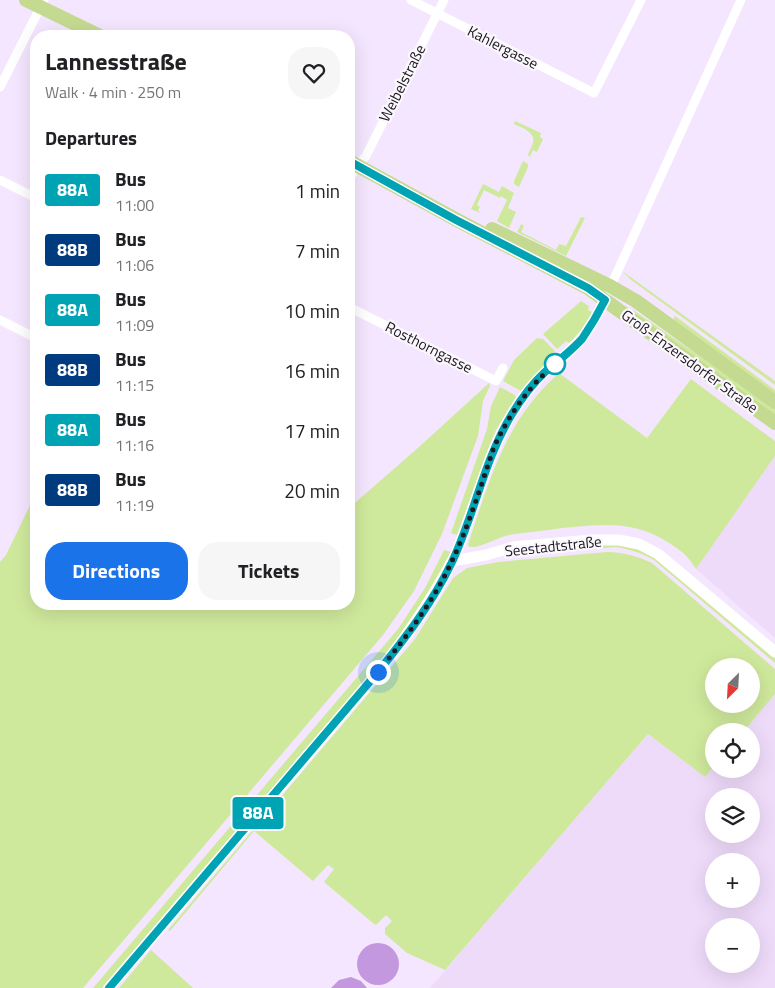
<!DOCTYPE html>
<meta charset="utf-8">
<style>
:root{--surface:#fff;--page:#f6f6f6;--text:#202124;--muted:#757577;--accent:#1a73e8}
body{margin:0;font-family:"Titillium Web",sans-serif;background:var(--page);color:var(--text);height:100vh;display:flex;flex-direction:column;font-size:19px;white-space:nowrap}
*{box-sizing:border-box;margin:0}
p{font-size:16px;color:var(--muted)}
.icon{flex:none;width:28px;height:28px;fill:none;stroke:currentColor;stroke-width:2;stroke-linecap:round;stroke-linejoin:round}
.map{position:relative;flex:1;overflow:hidden}
.sheet{position:absolute;left:30px;top:30px;width:325px;height:580px;display:flex;flex-direction:column;background:var(--surface);border-radius:20px;box-shadow:0 5px 20px #0002}
.sheet>*{flex:none}
.badge{padding:0 10px;border-radius:4px;font-size:18px;line-height:32px}
.needle{width:32px;rotate:204deg}
.buttons{position:absolute;left:705px;top:658px;display:grid;gap:10px}
.buttons a{display:grid;place-items:center;width:55px;height:55px;border-radius:50%;background:var(--surface);box-shadow:0 5px 20px #0002;font-size:25px}
.you{position:absolute;width:25px;height:25px;margin:-12px;border:4px solid #fff;border-radius:50%;background:#1a73e8;box-shadow:0 0 0 8px #1a73e833}
.map>.badge{position:absolute;translate:-50% -50%;box-shadow:0 0 0 2px #fff}
h2{padding:0 15px;font-size:19px;line-height:45px}
.round{display:grid;place-items:center;flex:none;width:52px;height:52px;border-radius:20px;background:var(--page)}
.summary{display:flex;align-items:center;justify-content:space-between;height:85px;padding:0 15px}
h1{font-size:24px;font-weight:700;line-height:38px}
.button{display:flex;gap:10px;margin-top:auto;padding:10px 15px}
.button a{flex:1;height:58px;border-radius:20px;background:var(--accent);color:#fff;font-size:20px;font-weight:700;line-height:58px;text-align:center}
.button a+a{background:var(--page);color:var(--text)}
ul{padding:0;list-style:none}
li{display:flex;align-items:center;gap:15px;height:60px;padding:0 15px}
li div{flex:1}
li b{display:block;font-size:19px}
li em{font-style:normal}
li .badge{min-width:55px;font-weight:700;text-align:center}
.map>svg:first-child{display:block}
.built{fill:#eedbfa;fill-rule:evenodd}
.green{fill:#cfe99c;fill-rule:evenodd}
.water{fill:#c398de}
.lines{fill:none;stroke-linecap:round;stroke-linejoin:round}
.minor{stroke:#fff;stroke-width:9}
.tertiary{stroke:#fff;stroke-width:11}
.primary{stroke:#c5da91;stroke-width:14}
.line-casing{stroke:#fff;stroke-width:11}
.line{stroke:#00a3b4;stroke-width:8}
.walk{stroke:#1d1720;stroke-width:5;stroke-dasharray:0 9}
.stop-dot{fill:#fff;stroke:#00a3b4;stroke-width:2.5}
.labels{text-anchor:middle;dominant-baseline:central;stroke-width:4.5;stroke-linejoin:round;paint-order:stroke}
.street-label{font-size:15px;fill:#1d1720;stroke:#fbf8fd}
</style>
<div class="map">
<svg width="775" height="988" viewBox="0 0 775 988">
<rect width="100%" height="100%" fill="#f4e6fe"/>
<!-- built -->
<g class="built">
<path d="M775,456V638L696,569Z"/>
<path d="M775,694V988H430L648,734L705,777L714,766V769H751V731H744ZM714,796H751V834H714ZM714,861H751V899H714ZM714,926H751V964H714Z"/>
</g>
<!-- green -->
<g class="green">
<path d="M515,121L541,133L540,137L543,139L537,152L533,150L530,156L533,159L528,155C529,151 532,147 533,143C536,132 522,128 514,124Z"/>
<path d="M523,161L528,164V167L519,187L514,184V181Z"/>
<path d="M483,184L499,192L502,186L514,193L508,208L516,212L509,228L497,221L507,200L501,196L500,198L484,190L477,205L480,207L478,210L480,213L471,209Z"/>
<path d="M581,217L585,218L566,256L517,232L521,224L524,226L521,232L556,250L559,244L566,246Z"/>
<path d="M622,271L775,381V385L630,279Z"/>
<path d="M581,301L589,306L588,310L592,312C587,324 579,334 569,343L566,341L557,349L543,334Z"/>
<path d="M633,310L775,408V415L630,311Z"/>
<path d="M675,316L775,390V395L673,320Z"/>
<path d="M537,338L543,339L555,351L546,360L548,363L522,391L519,390L503,381L514,360Z"/>
<path d="M559,373L647,438L691,379L775,441V456L696,569C687,555 683,552 669,543C635,520 602,524 562,528C544,531 527,532 509,535C496,538 482,548 469,547L468,544C490,479 505,421 559,373Z"/>
<path d="M489,383L490,386L483,401L478,436L442,534L414,591L383,635L83,988H0V562L6,555L36,493V604H349V508L419,447Z"/>
<path d="M500,387L515,395L516,397L496,430L490,444L457,535L451,533L487,429L491,406Z"/>
<path d="M604,544H620L645,551L668,566L775,658V663L654,560C641,553 630,549 615,547L511,556L510,554Z"/>
<path d="M444,550L451,552L437,580L385,657L102,988H93L398,629L425,588Z"/>
<path d="M607,552C623,552 637,556 652,563L775,669V694L744,731H714V766L705,777L648,734L445,970L407,953L385,934V928L392,921L386,915L376,925L374,924L324,882L334,869L328,865L313,881L254,831L170,931L168,930L415,639L453,578L467,568L498,562ZM714,666H751V704H714Z"/>
<path d="M151,950L193,988H119Z"/>
</g>
<!-- water -->
<g class="water">
<circle cx="378" cy="964" r="21"/>
<path d="M351,977L361,981L367,988H331L339,980Z"/>
</g>
<g class="lines">
<!-- minor -->
<g class="minor">
<path d="M411,0L594,93L641,0"/>
<path d="M0,87L44,0"/>
<path d="M0,180L36,198"/>
<path d="M349,180L358,165L366,156L444,0"/>
<path d="M349,307L496,381L503,368"/>
<path d="M0,320L36,338"/>
<path d="M452,561C461,539 469,518 476,496C489,461 500,427 523,397C546,366 581,347 599,312L741,0"/>
</g>
<!-- tertiary -->
<path class="tertiary" d="M109,988L378,673C406,637 431,601 452,561L486,555L513,547L591,540H619L639,544L658,554L775,652"/>
<!-- primary -->
<g class="primary">
<path d="M26,0L100,36"/>
<path d="M349,161L457,220L588,288L775,423"/>
<path d="M492,229L610,286L636,301L775,402"/>
</g>
</g>
<g class="lines">
<defs>
<path id="line" d="M109,988L378,672C406,637 433,602 452,562C475,513 484,460 512,414C521,399 532,384 545,372C557,362 571,351 582,339C591,326 598,314 605,300L588,288L456,220L349,161"/>
</defs>
<!-- line casing -->
<use href="#line" class="line-casing"/>
<!-- line -->
<use href="#line" class="line"/>
<!-- walk -->
<path class="walk" d="M378,672C406,637 433,602 452,561C469,525 481,485 494,447C509,415 528,387 555,364"/>
</g>
<!-- markers -->
<circle class="stop-dot" cx="555" cy="364" r="10"/>
<g class="labels">
<!-- street labels -->
<g class="street-label">
<text transform="translate(503 47) rotate(27)">Kahlergasse</text>
<text transform="translate(402 83) rotate(-63)">Weibelstraße</text>
<text transform="translate(429 347) rotate(27)">Rosthorngasse</text>
<text transform="translate(690 361) rotate(36)">Groß-Enzersdorfer Straße</text>
<text transform="translate(553 546) rotate(-6)">Seestadtstraße</text>
</g>
</g>
</svg>
<div class="buttons">
<a><svg class="needle" viewBox="-14 -14 28 28"><path d="M0-13l5 13h-10z" fill="#e53935"/><path d="M0 13l5-13h-10z" fill="#757577"/></svg></a>
<a><svg class="icon" aria-label="locate" viewBox="0 0 24 24"><circle cx="12" cy="12" r="6"/><path d="M12 2v4M12 18v4M2 12h4M18 12h4"/></svg></a>
<a><svg class="icon" aria-label="layers" viewBox="0 0 24 24"><path d="M12 4l9 5-9 5-9-5zM3 14l9 5 9-5"/></svg></a>
<a>+</a>
<a>−</a>
</div>
<div class="you" style="left:378px;top:672px"></div>
<b class="badge" style="left:258px;top:813px;background:#00a3b4;color:#fff">88A</b>
<section class="sheet">
<div class="summary"><div><h1>Lannesstraße</h1><p>Walk · 4 min · 250 m</p></div><a class="round"><svg class="icon" aria-label="heart" viewBox="0 0 24 24"><path d="M12 20l-8-8c-3-5 5-10 8-4 3-6 11-1 8 4z"/></svg></a></div>
<h2>Departures</h2>
<ul>
<li><span class="badge" style="background:#00a3b4;color:#fff">88A</span><div><b>Bus</b><p>11:00</p></div><em>1 min</em></li>
<li><span class="badge" style="background:#003b80;color:#fff">88B</span><div><b>Bus</b><p>11:06</p></div><em>7 min</em></li>
<li><span class="badge" style="background:#00a3b4;color:#fff">88A</span><div><b>Bus</b><p>11:09</p></div><em>10 min</em></li>
<li><span class="badge" style="background:#003b80;color:#fff">88B</span><div><b>Bus</b><p>11:15</p></div><em>16 min</em></li>
<li><span class="badge" style="background:#00a3b4;color:#fff">88A</span><div><b>Bus</b><p>11:16</p></div><em>17 min</em></li>
<li><span class="badge" style="background:#003b80;color:#fff">88B</span><div><b>Bus</b><p>11:19</p></div><em>20 min</em></li>
</ul>
<div class="button"><a>Directions</a><a>Tickets</a></div>
</section>
</div>
